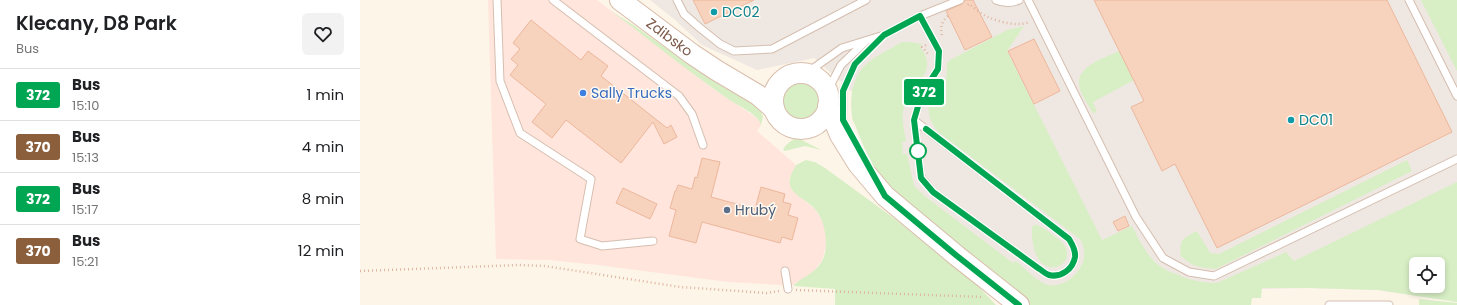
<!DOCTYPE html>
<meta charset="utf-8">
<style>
:root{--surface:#fff;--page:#f2f2f2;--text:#202124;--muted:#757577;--line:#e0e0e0}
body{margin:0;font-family:Poppins,sans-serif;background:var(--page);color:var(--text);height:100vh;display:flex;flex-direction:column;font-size:15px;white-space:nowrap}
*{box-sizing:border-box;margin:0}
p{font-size:13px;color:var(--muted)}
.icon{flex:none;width:22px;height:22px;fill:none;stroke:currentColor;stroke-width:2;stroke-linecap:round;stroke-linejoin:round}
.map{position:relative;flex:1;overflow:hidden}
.sheet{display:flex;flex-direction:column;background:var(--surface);width:360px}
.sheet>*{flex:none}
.badge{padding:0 8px;border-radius:3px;font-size:14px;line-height:26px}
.tools{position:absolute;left:1049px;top:257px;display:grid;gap:8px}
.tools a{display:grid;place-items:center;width:36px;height:36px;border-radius:6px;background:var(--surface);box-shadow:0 2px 6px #0003;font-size:20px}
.map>.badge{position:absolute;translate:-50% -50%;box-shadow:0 0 0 2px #fff}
.round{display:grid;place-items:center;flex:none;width:42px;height:42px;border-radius:6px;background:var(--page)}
.summary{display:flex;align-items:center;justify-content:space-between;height:68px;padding:0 16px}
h1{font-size:19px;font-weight:600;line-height:30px}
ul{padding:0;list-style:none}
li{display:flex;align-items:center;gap:12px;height:52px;padding:0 16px;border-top:1px solid var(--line)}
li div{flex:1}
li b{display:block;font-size:15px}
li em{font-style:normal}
li .badge{min-width:44px;font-weight:700;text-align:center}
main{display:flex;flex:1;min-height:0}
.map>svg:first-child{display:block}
.commercial{fill:#ffe5dc}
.industrial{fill:#efe8e2;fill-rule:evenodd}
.green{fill:#d8efc5;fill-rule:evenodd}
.building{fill:#f7d2bd;stroke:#ecb79c}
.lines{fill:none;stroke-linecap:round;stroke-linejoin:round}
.lane-casing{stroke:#d5beaf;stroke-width:9}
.secondary-casing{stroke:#d9beac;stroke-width:22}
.path{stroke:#ddb59f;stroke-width:2.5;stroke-dasharray:1 3;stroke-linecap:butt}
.lane{stroke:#fff;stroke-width:7}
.secondary{stroke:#fff;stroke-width:20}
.line-casing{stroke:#fff;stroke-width:9}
.line{stroke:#00a651;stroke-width:6}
.culture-dot{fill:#0f9aa8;stroke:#fff9f1;stroke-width:1.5}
.shop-dot{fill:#3f7fe0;stroke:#fff9f1;stroke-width:1.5}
.stop-dot{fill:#fff;stroke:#00a651;stroke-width:2}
.service-dot{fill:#5c6f8a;stroke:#fff9f1;stroke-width:1.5}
.labels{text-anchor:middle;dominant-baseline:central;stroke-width:3;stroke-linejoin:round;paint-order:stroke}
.culture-label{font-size:14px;fill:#0d838f;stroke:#fff9f1;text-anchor:start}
.street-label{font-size:14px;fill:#7d5949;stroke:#fff9f1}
.shop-label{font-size:14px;fill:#366cbe;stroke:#fff9f1;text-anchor:start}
.service-label{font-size:14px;fill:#4e5e75;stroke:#fff9f1;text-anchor:start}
</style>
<main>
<section class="sheet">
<div class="summary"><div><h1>Klecany, D8 Park</h1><p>Bus</p></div><a class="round"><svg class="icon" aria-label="heart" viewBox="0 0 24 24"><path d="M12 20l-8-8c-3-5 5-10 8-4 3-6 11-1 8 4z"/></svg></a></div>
<ul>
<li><span class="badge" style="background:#00a651;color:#fff">372</span><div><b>Bus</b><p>15:10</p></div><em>1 min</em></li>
<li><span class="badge" style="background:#8b5e3c;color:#fff">370</span><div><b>Bus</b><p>15:13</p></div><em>4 min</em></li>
<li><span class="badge" style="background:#00a651;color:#fff">372</span><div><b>Bus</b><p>15:17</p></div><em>8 min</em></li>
<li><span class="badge" style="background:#8b5e3c;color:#fff">370</span><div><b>Bus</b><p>15:21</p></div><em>12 min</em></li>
</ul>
</section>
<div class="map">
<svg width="1097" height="305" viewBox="0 0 1097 305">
<rect width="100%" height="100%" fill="#fef5e9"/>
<!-- commercial -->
<path class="commercial" d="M128,0H237L352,88L400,120L401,125L397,131L436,165L429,179L432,190L455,209L462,220L466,231V245L462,261L453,272L434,285H421L368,282L238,265L189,260L136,259Z"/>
<!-- industrial -->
<path class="industrial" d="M290,0H1097V302L1018,290L949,288L670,293L554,198L498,97L454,58L397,70L342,45L314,19ZM1056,264H1078V286H1056Z"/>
<!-- green -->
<g class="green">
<path d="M1061,0H1097V71Z"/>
<path d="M251,11L275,26L334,68L400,108L403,117L401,125C398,114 380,107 371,101C330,73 291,41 251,11Z"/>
<path d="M664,26L647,51L742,240L772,226C780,242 789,261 806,270C811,273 818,274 823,277C835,281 845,283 857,283L926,252L934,261L1097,182V302L1018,290L949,288H902L901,298H892L891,305H670L600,250L532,191L514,168L504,147L492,118L491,104L492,90L497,76L503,67L514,58L542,42H549L562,44L560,47C581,73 550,84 544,107C541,118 544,130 546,141L542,142L543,154H547L554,186L566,197L653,263L656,261C665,268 677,282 688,285C706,289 727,268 724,251C724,247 722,243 720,239L578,132C570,121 565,110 572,97C575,91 582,87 585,82C587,76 587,69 587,63L590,60L647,30ZM1056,264H1078V286H1056Z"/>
<path d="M759,51L774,80L733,102L737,112L733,113C729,106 720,93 719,85C717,65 745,58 759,51Z"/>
<circle cx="440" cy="101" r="20"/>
<path d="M436,137L461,150L445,146L425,151L423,150L425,146Z"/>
<path d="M446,160L455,162L465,168L535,219L615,283L636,305H475V289L433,286C442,277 452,275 461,263C470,249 466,220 454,208C448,201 432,195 430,185C428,178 433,171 436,165Z"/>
<path d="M1047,160L1052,171L856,269C840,268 833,267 821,256C818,239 824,238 837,231L850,253L859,254Z"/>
<path d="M673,225C682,225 690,233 697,238C728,261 679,288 673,243C672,237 671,231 673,225Z"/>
<path d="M1059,299L1097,303V305H1059Z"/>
</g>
<!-- building -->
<g class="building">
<path d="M333,0H394L345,24Z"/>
<path d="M605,0H613L632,37L605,50L586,11L602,4Z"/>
<path d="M734,0H1027L1092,132L857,248L815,164L802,171L771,107L784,101Z"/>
<path d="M171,20L221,60L228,51L248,66L241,76L307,128L311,125L317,137L304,144L293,122L261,163L206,120L192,138L172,122L186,104L150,75L158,65L151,59L160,49L153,43Z"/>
<path d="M674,39L700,91L674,104L648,51Z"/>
<path d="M342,158L360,162L351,197L395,209L401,187L425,194L423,202L431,204L428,215L438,218L432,240L422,237L420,243L342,222L336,243L309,236L316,210L310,208L315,191H316L318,185L332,189L335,177L337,178Z"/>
<path d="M263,188L297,204L290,219L256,203Z"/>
<path d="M765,216L769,226L758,231L753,222Z"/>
</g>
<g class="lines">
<defs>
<g id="lane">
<path d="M137,0L140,81L160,133L231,179L220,239L242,246L293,241"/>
<path d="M193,0L319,96L332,114L343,145"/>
<path d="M317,0L324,14L340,28L360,44L374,51L412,49L506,0"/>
<path d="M636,0C643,3 652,3 659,0"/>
<path d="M668,0L776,217L803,258L829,272L854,276L1097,159"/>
<path d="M1049,0L1097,96"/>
<path d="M445,74L482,48L524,35L560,16L600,0"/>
<path d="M467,92L481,65L505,42"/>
<path d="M554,120L709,239C712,244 716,250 715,257C713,269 701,278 689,275C685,274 682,270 678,268L573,192L561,177L554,120L559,103L567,86L578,69L579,51L560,16"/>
<path d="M485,124L483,120V91L495,64L524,35"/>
<path d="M425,271L428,289"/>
<path d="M969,305H1029"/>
</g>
<g id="secondary">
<path id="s1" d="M260,0L332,54L356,70L398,95L414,109"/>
<circle cx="441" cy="101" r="28"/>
<path d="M468,106L480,135L498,164L525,196L597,256L659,305"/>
</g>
</defs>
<!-- lane casing -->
<use href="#lane" class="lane-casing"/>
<!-- secondary casing -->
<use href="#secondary" class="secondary-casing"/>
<!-- path -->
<g class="path">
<path d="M608,5L609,4C615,8 621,14 628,17C639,22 658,27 669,22"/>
<path d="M582,35C580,27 582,21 588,16"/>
<path d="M566,45L562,47L568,54"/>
<path d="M0,271L159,265L185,266L320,287L407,293L419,291"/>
<path d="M436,290L623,297"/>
</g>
<!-- lane -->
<use href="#lane" class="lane"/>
<!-- secondary -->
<use href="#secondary" class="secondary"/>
</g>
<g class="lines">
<defs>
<path id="line" d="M566,129L709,239C712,244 716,250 715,257C713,269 701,278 689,275C685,274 682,270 678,268L573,192L561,178L554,120L559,103L567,86L578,69L579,51L560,16L524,35L495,64L483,91V120L525,196L597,256L659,305"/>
</defs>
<!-- line casing -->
<use href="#line" class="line-casing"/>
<!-- line -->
<use href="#line" class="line"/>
</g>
<!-- markers -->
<g class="culture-dot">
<circle cx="354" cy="12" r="4"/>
<circle cx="931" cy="120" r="4"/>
</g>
<circle class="shop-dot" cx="223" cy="93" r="4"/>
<circle class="stop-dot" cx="558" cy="151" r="8"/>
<circle class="service-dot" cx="367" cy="210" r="4"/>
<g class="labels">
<!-- culture labels -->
<g class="culture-label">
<text x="362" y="12">DC02</text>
<text x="939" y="120">DC01</text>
</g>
<!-- street labels -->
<g class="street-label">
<text stroke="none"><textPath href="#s1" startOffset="62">Zdibsko</textPath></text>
</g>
<!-- shop labels -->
<g class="shop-label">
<text x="231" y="93">Sally Trucks</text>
</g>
<!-- service labels -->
<g class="service-label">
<text x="375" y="210">Hrubý</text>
</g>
</g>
</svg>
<div class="tools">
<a><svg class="icon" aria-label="locate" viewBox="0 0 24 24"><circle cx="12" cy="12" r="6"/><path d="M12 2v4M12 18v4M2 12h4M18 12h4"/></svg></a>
</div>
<b class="badge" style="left:564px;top:92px;background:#00a651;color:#fff">372</b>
</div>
</main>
